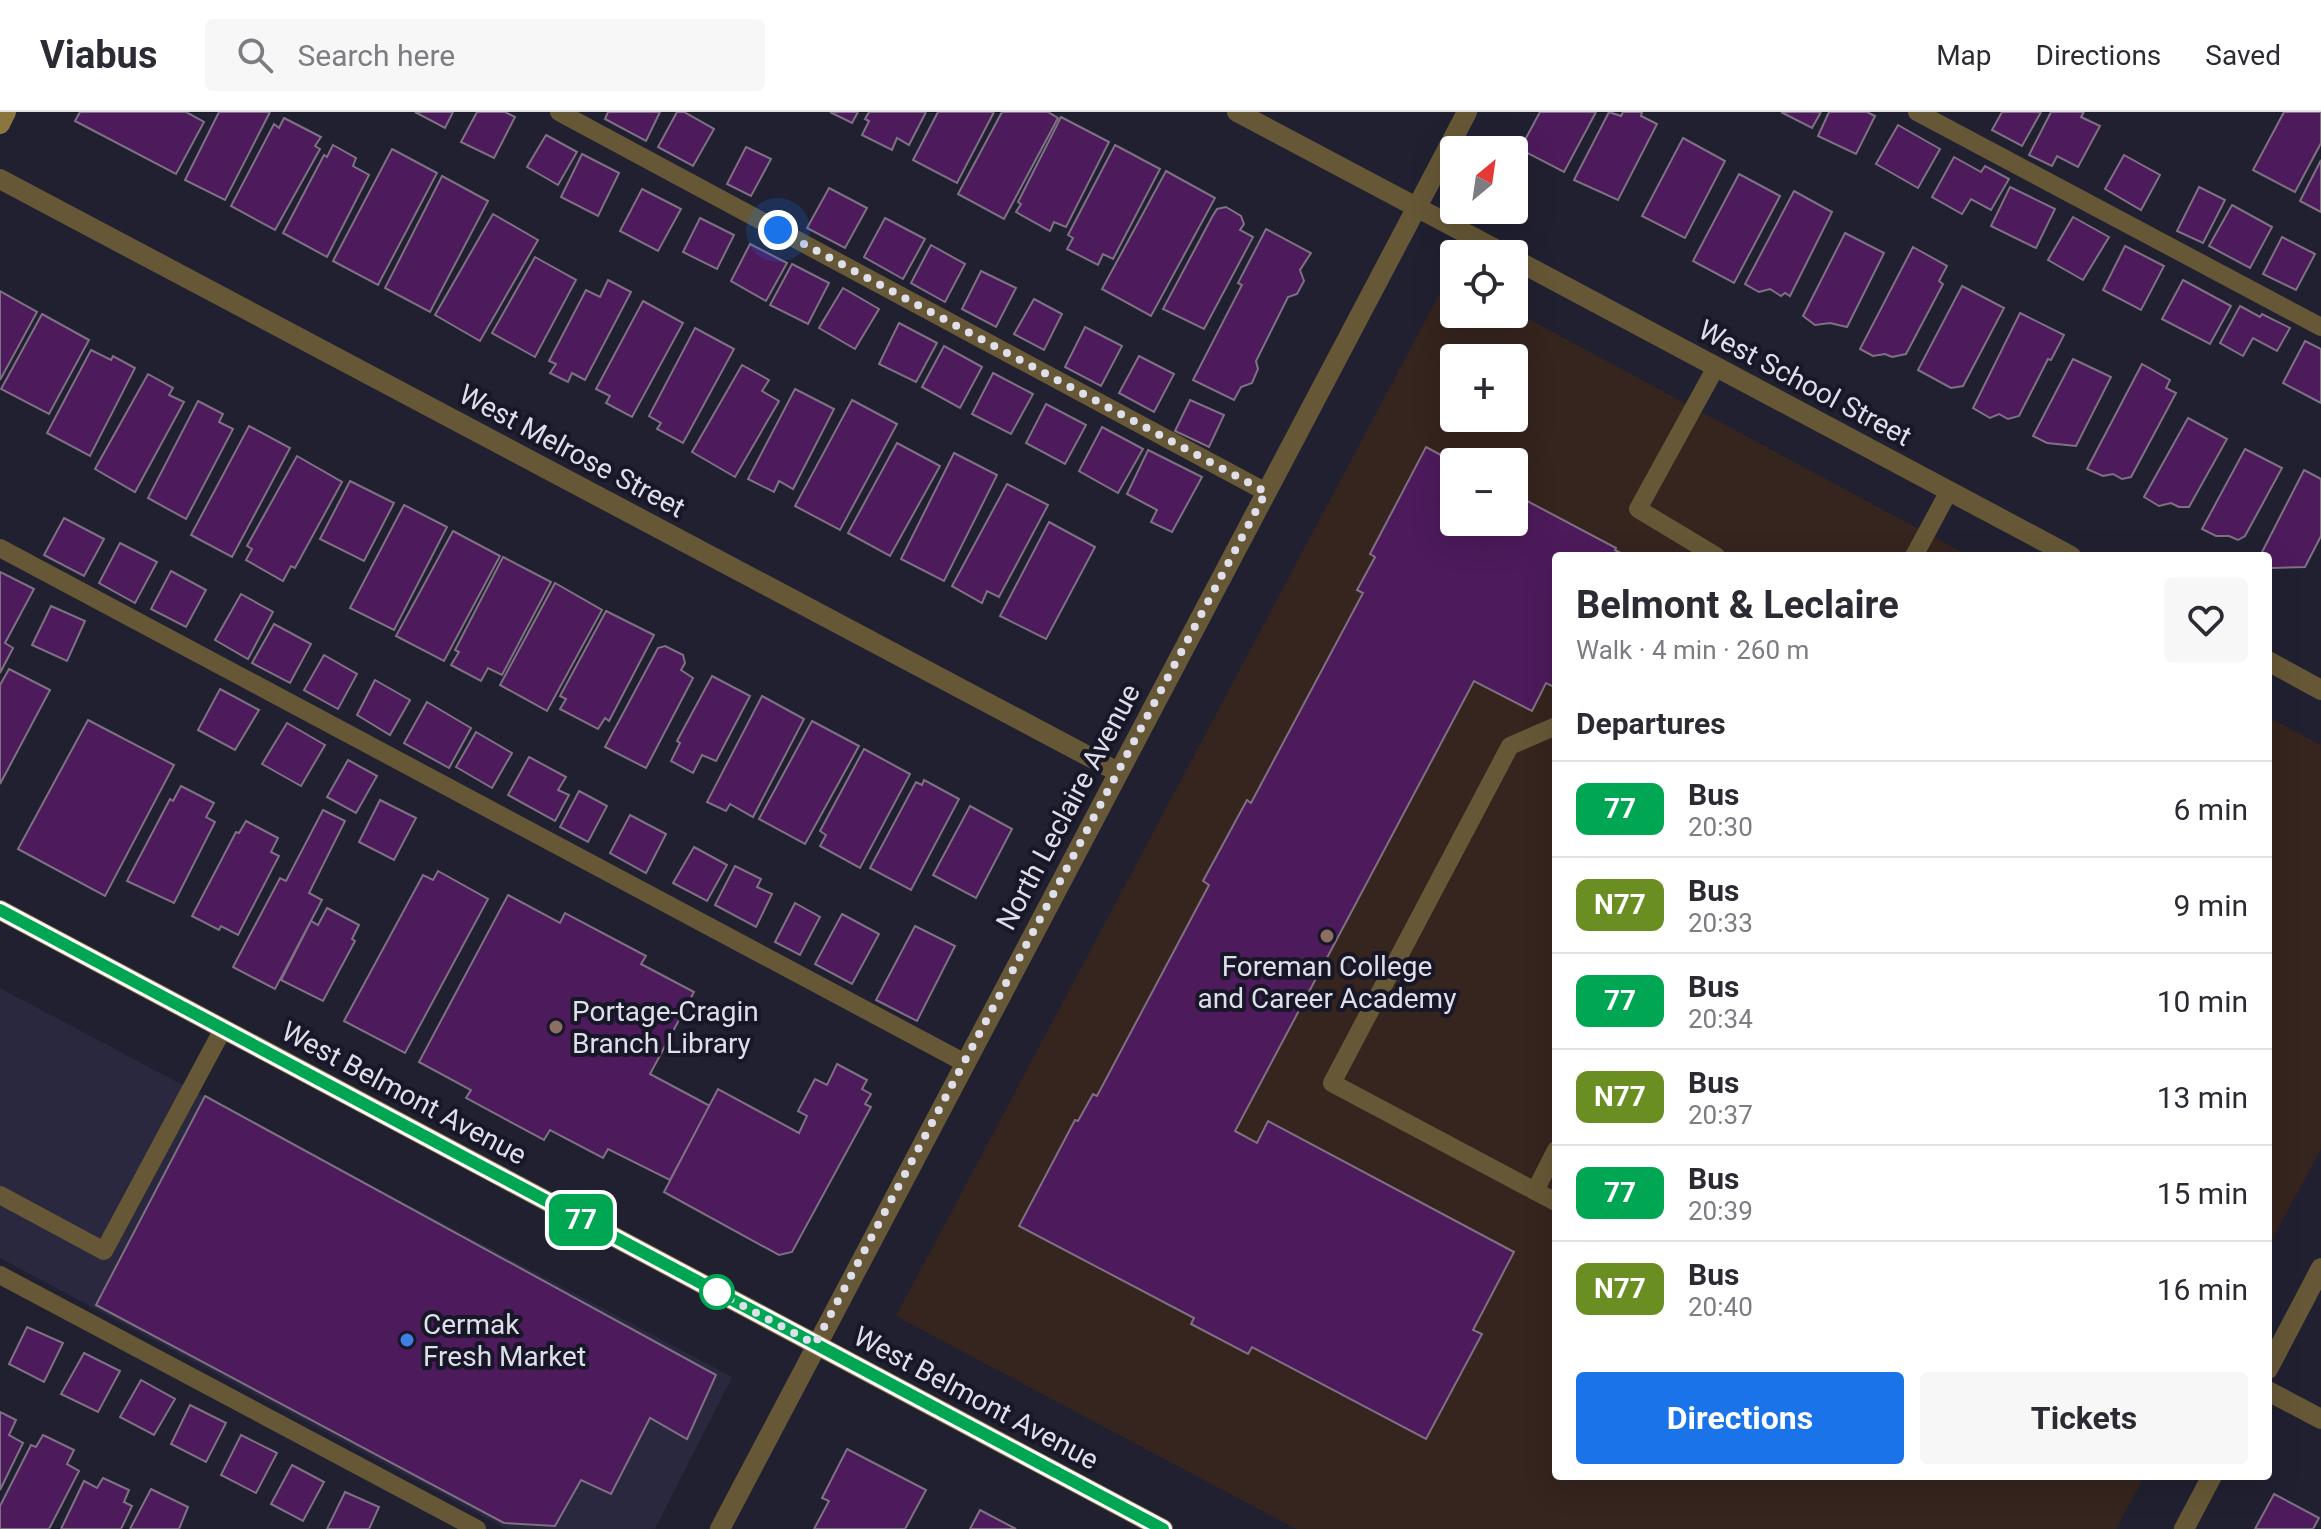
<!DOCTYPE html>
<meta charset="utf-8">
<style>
:root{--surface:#fff;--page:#f7f7f7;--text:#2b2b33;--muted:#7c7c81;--line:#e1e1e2;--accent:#1a73e8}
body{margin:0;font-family:Roboto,sans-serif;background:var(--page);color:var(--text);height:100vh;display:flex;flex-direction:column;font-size:30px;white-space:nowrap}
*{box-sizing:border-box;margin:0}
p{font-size:26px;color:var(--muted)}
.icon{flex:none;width:44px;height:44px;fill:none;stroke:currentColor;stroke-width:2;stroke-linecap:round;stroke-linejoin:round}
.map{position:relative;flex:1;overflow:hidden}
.sheet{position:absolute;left:1552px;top:440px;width:720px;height:928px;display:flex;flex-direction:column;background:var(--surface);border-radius:8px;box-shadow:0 8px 32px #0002}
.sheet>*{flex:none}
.badge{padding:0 16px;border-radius:12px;font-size:28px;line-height:52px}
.needle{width:52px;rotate:29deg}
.fabs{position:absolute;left:1440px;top:24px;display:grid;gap:16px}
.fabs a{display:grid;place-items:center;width:88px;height:88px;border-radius:8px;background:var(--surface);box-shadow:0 8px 32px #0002;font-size:40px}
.you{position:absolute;width:40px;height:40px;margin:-20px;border:6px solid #fff;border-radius:50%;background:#1a73e8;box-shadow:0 0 0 12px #1a73e833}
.map>.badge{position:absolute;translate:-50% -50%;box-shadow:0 0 0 4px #fff}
h2{padding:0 24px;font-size:30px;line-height:72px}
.round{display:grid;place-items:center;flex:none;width:84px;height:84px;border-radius:8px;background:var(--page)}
.head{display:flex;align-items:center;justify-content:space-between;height:136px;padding:0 24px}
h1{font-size:38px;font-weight:700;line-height:60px}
.primary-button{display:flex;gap:16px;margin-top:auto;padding:16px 24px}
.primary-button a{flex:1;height:92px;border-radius:8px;background:var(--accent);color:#fff;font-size:32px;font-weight:700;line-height:92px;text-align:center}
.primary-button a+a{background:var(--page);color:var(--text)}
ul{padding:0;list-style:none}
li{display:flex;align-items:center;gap:24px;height:96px;padding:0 24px;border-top:2px solid var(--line)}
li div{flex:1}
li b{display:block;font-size:30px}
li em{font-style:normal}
li .badge{min-width:88px;font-weight:700;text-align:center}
header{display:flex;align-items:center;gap:48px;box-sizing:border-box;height:112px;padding:0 40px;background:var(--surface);border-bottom:2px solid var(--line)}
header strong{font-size:38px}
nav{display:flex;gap:44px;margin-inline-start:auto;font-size:28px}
.search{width:560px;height:72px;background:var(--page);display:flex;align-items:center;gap:20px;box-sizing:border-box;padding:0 28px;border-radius:8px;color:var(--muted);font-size:30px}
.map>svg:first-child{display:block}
.built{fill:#29283f}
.education{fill:#36241e;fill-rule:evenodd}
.building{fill:#4d1a5b;stroke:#7e7183;stroke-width:2}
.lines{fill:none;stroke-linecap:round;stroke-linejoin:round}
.lane{stroke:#665836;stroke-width:18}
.street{stroke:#665836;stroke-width:20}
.secondary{stroke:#8c763d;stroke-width:20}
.line-casing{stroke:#fff;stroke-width:18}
.line{stroke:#00a651;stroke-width:12}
.walk{stroke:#dfdfeb;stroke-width:8;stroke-dasharray:0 14.4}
.education-dot{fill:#8d6e63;stroke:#171727;stroke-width:3}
.stop-dot{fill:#fff;stroke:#00a651;stroke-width:4}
.shop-dot{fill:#3f7fe0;stroke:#171727;stroke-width:3}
.labels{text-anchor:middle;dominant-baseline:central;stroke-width:8;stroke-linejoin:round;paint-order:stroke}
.street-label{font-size:28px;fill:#dfdfeb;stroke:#171727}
.poi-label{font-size:28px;fill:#dfdfeb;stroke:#171727;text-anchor:start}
</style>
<header>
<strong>Viabus</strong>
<div class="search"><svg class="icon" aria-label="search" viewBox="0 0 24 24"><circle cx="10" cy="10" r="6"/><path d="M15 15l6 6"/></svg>Search here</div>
<nav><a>Map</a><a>Directions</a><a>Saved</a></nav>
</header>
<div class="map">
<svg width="2321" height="1417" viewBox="0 0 2321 1417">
<rect width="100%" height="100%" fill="#202031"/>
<!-- built -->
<path class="built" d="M0,876L732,1265L655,1417H507L0,1146Z"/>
<!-- education -->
<g class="education">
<path d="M1449,164L1454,167V202H1514V199L1969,444H1556V1364H2145L2116,1417H1296L896,1204ZM1454,246H1514V306H1454ZM1454,350H1514V410H1454Z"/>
<path d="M2268,605L2321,633V1037L2268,1135Z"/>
</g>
<!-- building -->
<g class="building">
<path d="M80,0H186L204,10L176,62L75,9Z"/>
<path d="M219,0H270L225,88L185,68Z"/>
<path d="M415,0H453L445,16Z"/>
<path d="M477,0H505L515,5L494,46L461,30Z"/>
<path d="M608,0H660L646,29L605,7Z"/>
<path d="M677,0H684L714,17L693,54L658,35Z"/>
<path d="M830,0H858L852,11Z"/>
<path d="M869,0H926L909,33L897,26L892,38L862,23L869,9L865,7Z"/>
<path d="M938,0H994L957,71L913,48Z"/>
<path d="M1002,0H1048L1058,6L1004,107L958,82Z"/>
<path d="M1540,0H1596L1564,60L1520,37Z"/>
<path d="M1609,0L1621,4L1623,0H1642L1641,4L1657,12L1618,88L1574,68Z"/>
<path d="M1781,0H1821L1812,16Z"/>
<path d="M1829,0H1867L1875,4L1856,42L1818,24Z"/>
<path d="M2002,0H2041L2022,34L1992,18Z"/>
<path d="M2051,0H2084L2081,5L2100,14L2078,55L2057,44L2052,54L2029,43Z"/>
<path d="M2284,0H2321V31L2295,80L2253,58Z"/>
<path d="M1061,5L1109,30L1066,115L1054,110L1050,119L1016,100L1021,92L1018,90Z"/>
<path d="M284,6L321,25L315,34L320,37L275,118L231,94L274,12L279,16Z"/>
<path d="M1898,13L1940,37L1918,76L1876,52Z"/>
<path d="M546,23L577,40L558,73L527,55Z"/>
<path d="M1683,26L1725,49L1685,126L1642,104Z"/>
<path d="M333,33L356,46L353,54L369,63L327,145L283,121L324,43L327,45Z"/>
<path d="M1115,33L1160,57L1113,147L1103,142L1098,153L1067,137L1073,126L1068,123Z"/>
<path d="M746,35L771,47L751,84L727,72Z"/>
<path d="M392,37L437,61L378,173L333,149Z"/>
<path d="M582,42L619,61L598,104L561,85Z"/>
<path d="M2124,43L2160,63L2141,98L2105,77Z"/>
<path d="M1954,45L1981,60L1985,54L2009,67L1991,98L1971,87L1962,102L1932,85Z"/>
<path d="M2321,48V100L2300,89Z"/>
<path d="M1166,59L1215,86L1151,204L1102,177Z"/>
<path d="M1739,62L1780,84L1734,171L1693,149Z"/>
<path d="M442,64L488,89L430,200L385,176Z"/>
<path d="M2010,75L2055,97L2036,136L1991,114Z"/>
<path d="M2199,75L2225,88L2203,131L2177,119Z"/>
<path d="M829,76L867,96L845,136L807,116Z"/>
<path d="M642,77L681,97L658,139L620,119Z"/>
<path d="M1794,79L1832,100L1790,184L1785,181L1781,184L1770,177L1759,180L1745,172Z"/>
<path d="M2232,93L2272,115L2250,156L2209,134Z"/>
<path d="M1226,95L1241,104L1244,112L1240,118L1253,125L1204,217L1163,197L1212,105L1217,97Z"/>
<path d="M493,102L538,128L480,229L435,203Z"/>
<path d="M2073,105L2109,125L2083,168L2048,148Z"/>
<path d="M700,106L734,123L717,157L683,140Z"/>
<path d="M885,106L925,127L903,167L864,145Z"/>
<path d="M1266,117L1311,141L1300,158L1304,169L1297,182L1288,185L1256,249L1258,257L1252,271L1241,275L1234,288L1193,268L1242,173L1238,171Z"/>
<path d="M1845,121L1884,141L1847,215L1830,211L1815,213L1803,204Z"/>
<path d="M2282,125L2315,142L2296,178L2263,162Z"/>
<path d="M750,132L787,151L766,189L731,169Z"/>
<path d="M931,133L965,152L945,190L911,171Z"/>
<path d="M2125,134L2164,154L2141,198L2103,178Z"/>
<path d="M1913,135L1947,154L1939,169L1943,172L1906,242L1892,245L1885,242L1873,244L1860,237Z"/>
<path d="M535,145L576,168L535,245L492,221Z"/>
<path d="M792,152L829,171L808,212L770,193Z"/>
<path d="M981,159L1016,176L996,215L962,197Z"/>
<path d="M608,168L631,180L585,268L572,261L568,270L550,261L556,252L549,249L586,178L600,185Z"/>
<path d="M2183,168L2231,194L2210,232L2162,207Z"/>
<path d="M1962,174L2004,196L1963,274L1951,276L1918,258Z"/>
<path d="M843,176L879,197L855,237L819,216Z"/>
<path d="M0,179L37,200L0,268Z"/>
<path d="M1034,187L1062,202L1044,238L1014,222Z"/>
<path d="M643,189L683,211L632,305L606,291L610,284L596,277Z"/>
<path d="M2240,194L2260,205L2262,202L2290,216L2277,239L2253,226L2243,244L2220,231Z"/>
<path d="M2020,201L2064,223L2051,248L2048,247L2019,304L2008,307L1999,302L1990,306L1973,296Z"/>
<path d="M42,202L89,228L49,302L1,277Z"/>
<path d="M899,211L937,231L916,270L879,252Z"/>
<path d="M1085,215L1122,234L1101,274L1065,255Z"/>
<path d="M695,216L734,237L683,331L657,317L661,311L649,304Z"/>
<path d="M2305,229L2321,237V291L2283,271Z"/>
<path d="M944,234L982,255L960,296L922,275Z"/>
<path d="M91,238L111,248L113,244L135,256L90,344L47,321Z"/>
<path d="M1139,244L1174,262L1154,300L1119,281Z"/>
<path d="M2073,247L2111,265L2076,334L2047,331L2033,324Z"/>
<path d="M2142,252L2170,268L2166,276L2176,281L2131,365L2122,367L2113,362L2103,364L2087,357Z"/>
<path d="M742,253L769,268L762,279L779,289L735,365L692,340Z"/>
<path d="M993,261L1033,282L1011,322L972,302Z"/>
<path d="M148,262L173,276L169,283L184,290L135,380L95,357Z"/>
<path d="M795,277L834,297L793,377L779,369L774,380L748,367Z"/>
<path d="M852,288L897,312L840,418L795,394Z"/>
<path d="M1190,288L1224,303L1209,335L1175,319Z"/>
<path d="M198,289L223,302L219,310L233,317L186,407L148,386Z"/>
<path d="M1046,292L1086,313L1065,352L1026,331Z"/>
<path d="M2188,306L2227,327L2189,395H2179L2171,391L2159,394L2144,385Z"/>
<path d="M249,314L290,336L232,445L191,423Z"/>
<path d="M1102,315L1143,337L1118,381L1079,359Z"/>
<path d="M897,331L940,354L890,444L848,421Z"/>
<path d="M1426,335L1454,350V410H1514V382L1616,436L1615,438L1626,444H1556V576L1546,571L1532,599L1474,569L1235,1019L1257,1031L1268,1009L1514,1140L1473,1218L1482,1222L1426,1327L1252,1235L1248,1242L1191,1212L1194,1206L1019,1114L1075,1008L1078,1009L1093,982L1097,984L1209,773L1203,769L1247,688L1251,691L1363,481L1357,478L1375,445L1370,442Z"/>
<path d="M2245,337L2282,356L2245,424L2238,428L2229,424H2216L2202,417Z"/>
<path d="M1148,338L1202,365L1172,420L1151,410L1157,398L1127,382Z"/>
<path d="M954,341L997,363L944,469L901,447Z"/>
<path d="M297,344L342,370L295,456L291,454L283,469L246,448L252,437L247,434Z"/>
<path d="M2304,358L2321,367V424L2305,455L2272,456L2268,453V444H2260Z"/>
<path d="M350,369L394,391L364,449L320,427Z"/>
<path d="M1007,372L1048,393L999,485L987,479L982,491L952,474Z"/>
<path d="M404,393L447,415L394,518L350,496Z"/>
<path d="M64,406L104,427L84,464L44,443Z"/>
<path d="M1049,410L1095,435L1046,527L1000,504Z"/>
<path d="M453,419L500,444L444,549L396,524Z"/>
<path d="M120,431L157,450L135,491L99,471Z"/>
<path d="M503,445L551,470L502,563L488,556L481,569L451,553L459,540L455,538Z"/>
<path d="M171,459L206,478L186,515L151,497Z"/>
<path d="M0,460L34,477L5,531L13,536L0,561Z"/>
<path d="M555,471L602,498L547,599L500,573Z"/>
<path d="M241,482L273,500L248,547L215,528Z"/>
<path d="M51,494L85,509L67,549L32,533Z"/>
<path d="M606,499L654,523L609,609L605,606L598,617L560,597L566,587L560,584Z"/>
<path d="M274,512L311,532L290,571L252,551Z"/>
<path d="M665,534L683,543L685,551L681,558L693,566L646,656L605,635L658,536Z"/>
<path d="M324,543L357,562L338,597L304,578Z"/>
<path d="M9,557L50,578L0,672V573Z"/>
<path d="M712,564L750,584L716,649L702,643L693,661L671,649L680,631L677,629Z"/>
<path d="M375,568L410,588L390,623L357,603Z"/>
<path d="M220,577L259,598L235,638L198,618Z"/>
<path d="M762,584L804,607L753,705L730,692L726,699L707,690Z"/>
<path d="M427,590L471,616L449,656L404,631Z"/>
<path d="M88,608L174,653L105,784L18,737Z"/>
<path d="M812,609L859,634L805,732L759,707Z"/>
<path d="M287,611L325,633L301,674L262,652Z"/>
<path d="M476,620L512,641L492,676L456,655Z"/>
<path d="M864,637L910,662L860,756L820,734L826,723L820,719Z"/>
<path d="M529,645L566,665L558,678L569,683L555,709L508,683Z"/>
<path d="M348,648L377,664L356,701L327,685Z"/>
<path d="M924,668L959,687L911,778L870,756L916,670L922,673Z"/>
<path d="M181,674L214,691L206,705L215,710L174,791L127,769L170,687L173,689Z"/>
<path d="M579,679L607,694L588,730L560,715Z"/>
<path d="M380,688L416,706L394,748L359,730Z"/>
<path d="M970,694L1012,717L976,786L933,763Z"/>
<path d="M323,698L345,709L309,781L322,788L275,877L233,855L280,766L286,769Z"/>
<path d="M630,703L666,722L646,761L610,741Z"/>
<path d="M246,709L278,726L271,740L279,744L238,823L221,814L219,818L192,804L236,720L239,721Z"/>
<path d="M694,735L727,753L707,789L673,771Z"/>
<path d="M735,754L761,767L757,775L772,782L756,815L715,793Z"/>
<path d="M438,759L488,787L405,941L344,909L423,763L433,768Z"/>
<path d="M508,783L560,811L565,801L646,844L641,852L694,880L650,962L710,994L670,1068L608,1037L603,1046L550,1018L544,1028L466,986L471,978L419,950Z"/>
<path d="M795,791L820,805L800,843L775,830Z"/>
<path d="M327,796L359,813L352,827L355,829L323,889L281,868L311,809L318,813Z"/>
<path d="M842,802L879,822L852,872L815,852Z"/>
<path d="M915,814L955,834L917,909L876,888Z"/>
<path d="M837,952L867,968L862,977L871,982L865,992L871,995L792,1140L779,1143L664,1080L718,977L799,1021L807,1004L798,999L815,967L827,973Z"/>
<path d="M205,984L716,1263L687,1327L650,1306L611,1382L581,1368L555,1414L504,1411L96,1193Z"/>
<path d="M27,1215L63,1231L44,1270L9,1252Z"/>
<path d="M84,1241L120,1259L98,1300L61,1282Z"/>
<path d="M141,1268L175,1287L154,1323L120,1305Z"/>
<path d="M190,1293L226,1311L206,1350L171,1332Z"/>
<path d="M0,1300L16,1308L9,1323L23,1331L0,1378Z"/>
<path d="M43,1323L74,1338L67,1352L79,1359L49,1417H0V1394L31,1333L36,1335Z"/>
<path d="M241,1323L277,1341L256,1381L221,1363Z"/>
<path d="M847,1337L926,1378L905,1417H814L829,1389L822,1386Z"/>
<path d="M292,1353L324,1370L303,1409L271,1392Z"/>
<path d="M103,1366L129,1378L124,1390L132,1394L121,1417H61L84,1369L97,1376Z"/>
<path d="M151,1377L188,1395L179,1417H130Z"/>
<path d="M345,1380L379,1395L369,1417H327Z"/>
<path d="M2274,1382L2319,1406L2313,1417H2255Z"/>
<path d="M980,1398L1016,1417H970Z"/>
</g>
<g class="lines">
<!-- lane -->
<g class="lane">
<path d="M559,0L1266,380"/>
<path d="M1917,0L2321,215"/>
<path d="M0,436L965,951"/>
<path d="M1716,444L1638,397L1716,255"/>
<path d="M1914,444L1949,379"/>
<path d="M1556,614L1510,634L1332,971L1535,1079L1556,1038"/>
<path d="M1535,1079L1556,1090"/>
<path d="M0,1083L104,1139L223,917"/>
<path d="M0,1163L477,1417"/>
</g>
<!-- street -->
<g class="street">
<path d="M1237,0L1505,142"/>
<path d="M0,67L1118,660"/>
<path d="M1514,147L2071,444"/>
<path d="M2268,549L2321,578"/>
<path d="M2268,1257L2321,1156"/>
<path d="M2268,1279L2321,1307"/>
<path d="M720,1417L1467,0"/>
<path d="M2184,1417L2212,1364"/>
</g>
<!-- secondary -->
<g class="secondary">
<path d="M0,12L6,0"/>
<path d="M0,798L1163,1417"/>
</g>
</g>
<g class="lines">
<defs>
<path id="line" d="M0,798L1163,1417"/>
</defs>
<!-- line casing -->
<use href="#line" class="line-casing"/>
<!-- line -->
<use href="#line" class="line"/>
<!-- walk -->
<path class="walk" d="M717,1180L711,1177L815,1232L1266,380L778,118"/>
</g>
<!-- markers -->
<g class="education-dot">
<circle cx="1327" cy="824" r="8"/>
<circle cx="556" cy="915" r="8"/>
</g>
<circle class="stop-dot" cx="717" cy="1180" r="16"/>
<circle class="shop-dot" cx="407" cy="1228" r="8"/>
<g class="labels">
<!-- street labels -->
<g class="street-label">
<text transform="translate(1805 271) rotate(28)">West School Street</text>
<text transform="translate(572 339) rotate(28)">West Melrose Street</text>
<text transform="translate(1068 695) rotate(-62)">North Leclaire Avenue</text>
<text transform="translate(404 981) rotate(28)">West Belmont Avenue</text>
<text transform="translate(976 1286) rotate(28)">West Belmont Avenue</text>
</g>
<!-- poi labels -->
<g class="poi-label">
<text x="1327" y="854" text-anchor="middle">Foreman College<tspan x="1327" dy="32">and Career Academy</tspan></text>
<text x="572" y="899">Portage-Cragin<tspan x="572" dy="32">Branch Library</tspan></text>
<text x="423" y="1212">Cermak<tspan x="423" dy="32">Fresh Market</tspan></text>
</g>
</g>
</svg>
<div class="fabs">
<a><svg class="needle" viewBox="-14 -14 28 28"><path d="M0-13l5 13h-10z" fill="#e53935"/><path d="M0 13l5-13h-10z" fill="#7c7c81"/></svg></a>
<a><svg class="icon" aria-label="locate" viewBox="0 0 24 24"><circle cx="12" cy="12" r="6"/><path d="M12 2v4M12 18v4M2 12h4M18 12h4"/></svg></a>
<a>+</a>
<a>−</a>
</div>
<div class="you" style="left:778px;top:118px"></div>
<b class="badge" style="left:581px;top:1108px;background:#00a651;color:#fff">77</b>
<section class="sheet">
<div class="head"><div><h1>Belmont &amp; Leclaire</h1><p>Walk · 4 min · 260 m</p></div><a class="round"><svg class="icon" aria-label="heart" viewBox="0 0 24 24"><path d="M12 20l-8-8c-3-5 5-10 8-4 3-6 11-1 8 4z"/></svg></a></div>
<h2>Departures</h2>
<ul>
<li><span class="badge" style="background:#00a651;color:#fff">77</span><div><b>Bus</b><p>20:30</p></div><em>6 min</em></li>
<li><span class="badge" style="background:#6b8e23;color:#fff">N77</span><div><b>Bus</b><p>20:33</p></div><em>9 min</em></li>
<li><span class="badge" style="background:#00a651;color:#fff">77</span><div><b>Bus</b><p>20:34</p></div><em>10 min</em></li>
<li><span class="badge" style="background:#6b8e23;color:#fff">N77</span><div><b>Bus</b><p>20:37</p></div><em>13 min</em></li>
<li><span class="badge" style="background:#00a651;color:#fff">77</span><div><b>Bus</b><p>20:39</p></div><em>15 min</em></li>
<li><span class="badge" style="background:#6b8e23;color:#fff">N77</span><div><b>Bus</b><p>20:40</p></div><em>16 min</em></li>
</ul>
<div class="primary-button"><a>Directions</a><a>Tickets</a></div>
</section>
</div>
